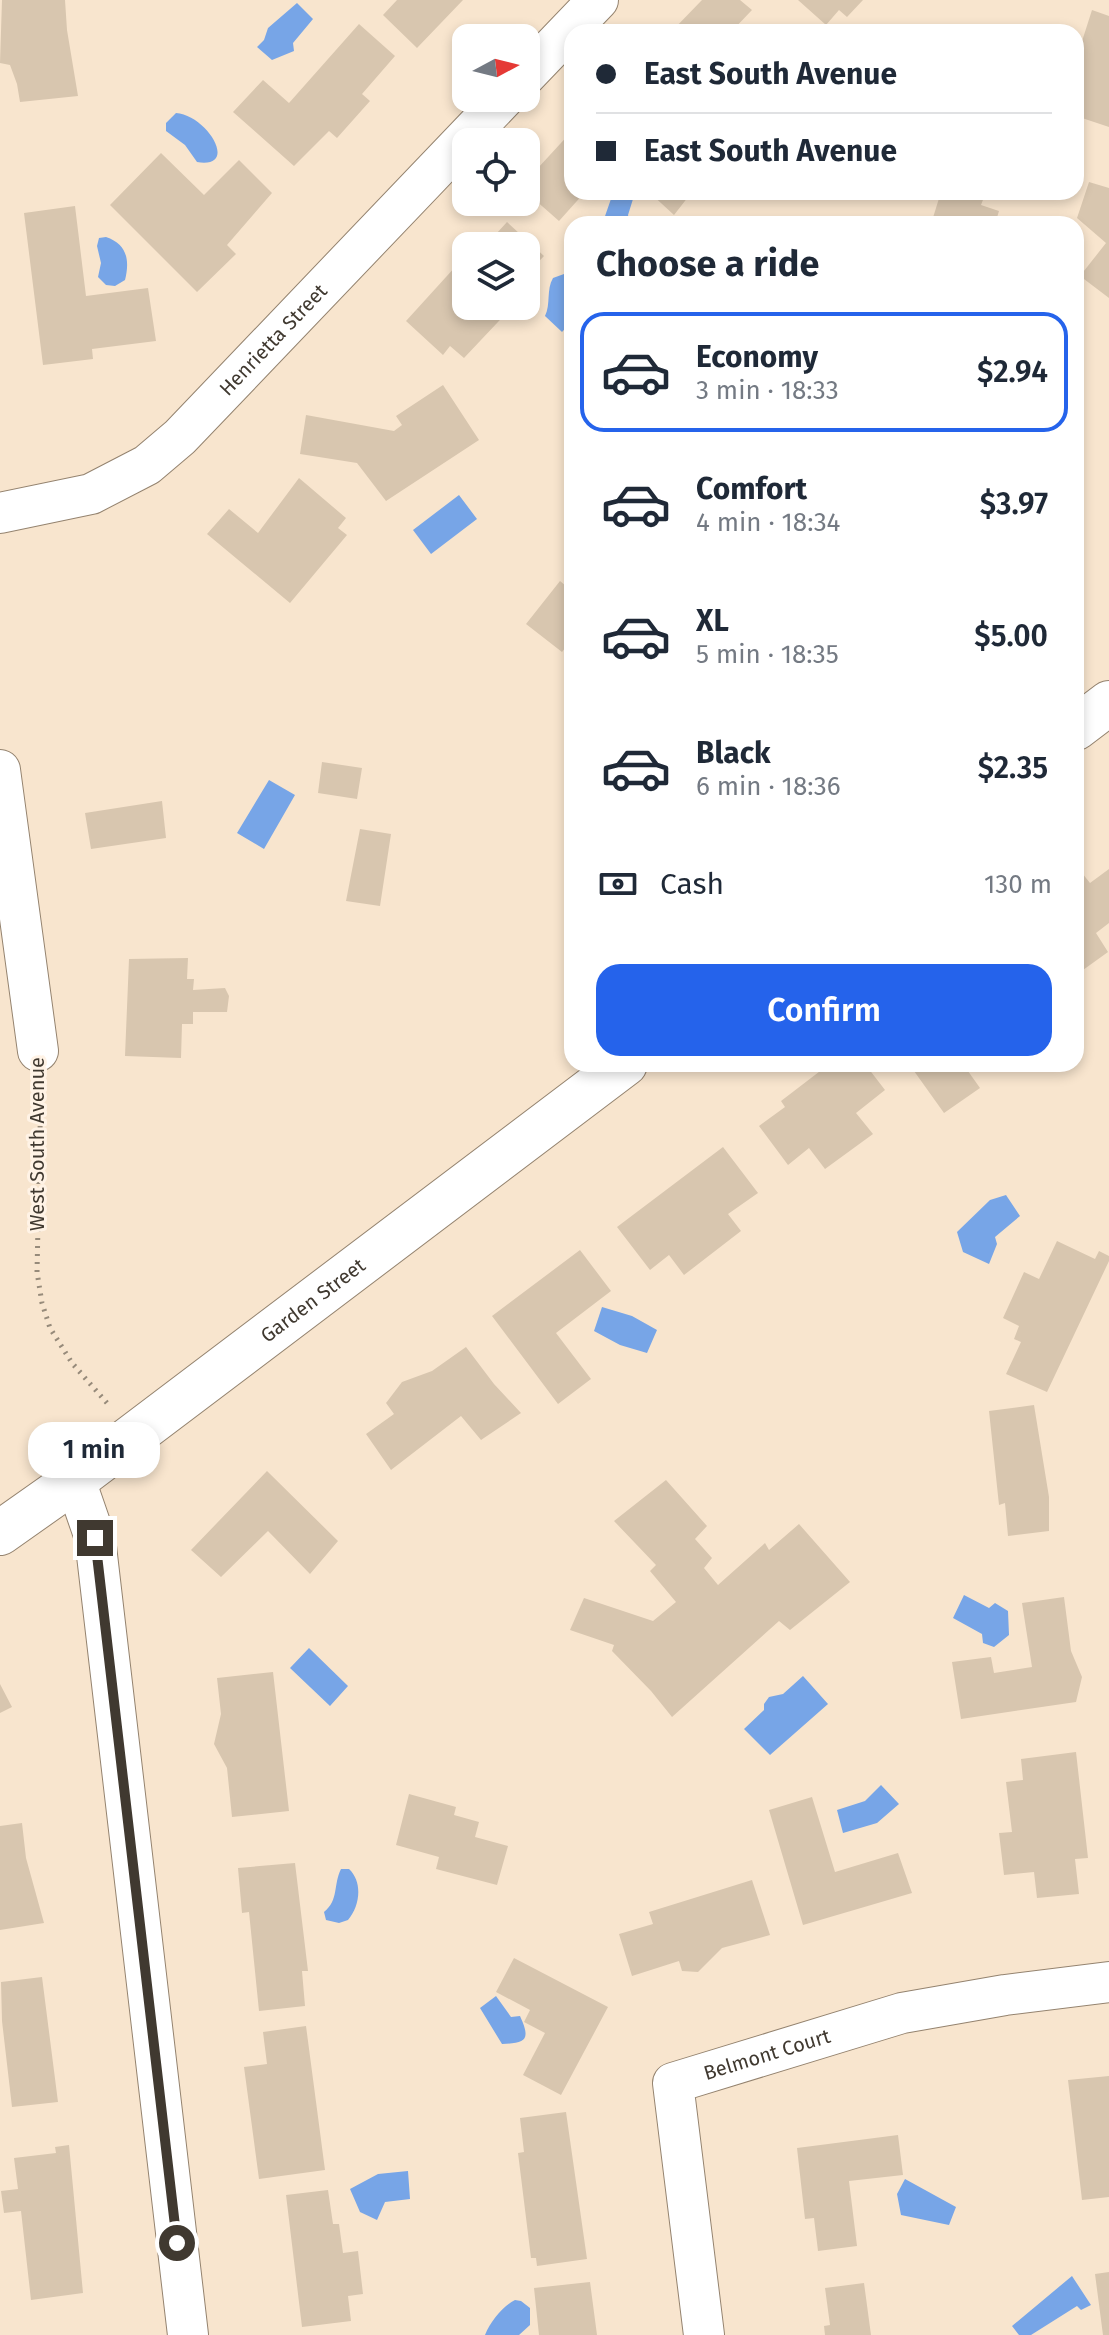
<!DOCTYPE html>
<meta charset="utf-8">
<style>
:root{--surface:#fff;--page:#f6f6f7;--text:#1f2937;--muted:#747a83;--line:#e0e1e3;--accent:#2563eb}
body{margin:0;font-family:"Fira Sans",sans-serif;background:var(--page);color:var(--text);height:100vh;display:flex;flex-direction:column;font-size:30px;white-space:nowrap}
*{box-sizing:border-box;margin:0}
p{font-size:26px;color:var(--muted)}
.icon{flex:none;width:44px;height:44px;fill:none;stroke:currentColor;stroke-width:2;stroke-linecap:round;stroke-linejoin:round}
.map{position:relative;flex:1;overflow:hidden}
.side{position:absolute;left:564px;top:216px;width:520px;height:856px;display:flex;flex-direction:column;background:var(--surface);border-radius:24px;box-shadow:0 4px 12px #0003}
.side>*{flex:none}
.guide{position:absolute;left:564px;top:24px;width:520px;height:176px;border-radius:24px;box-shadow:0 4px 12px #0003;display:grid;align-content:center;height:176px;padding:0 32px;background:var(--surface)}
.needle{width:52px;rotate:83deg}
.controls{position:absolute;left:452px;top:24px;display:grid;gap:16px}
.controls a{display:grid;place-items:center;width:88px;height:88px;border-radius:16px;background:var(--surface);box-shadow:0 4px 12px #0003;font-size:40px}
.end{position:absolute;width:36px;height:36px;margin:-18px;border:10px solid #403930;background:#fff;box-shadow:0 0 0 4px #fff}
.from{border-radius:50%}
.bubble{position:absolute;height:56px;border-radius:24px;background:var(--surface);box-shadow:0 4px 12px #0003;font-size:26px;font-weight:600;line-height:56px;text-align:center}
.guide b{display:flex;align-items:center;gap:28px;height:76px;font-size:30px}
.guide b+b{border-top:2px solid var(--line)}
.guide i{width:20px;height:20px;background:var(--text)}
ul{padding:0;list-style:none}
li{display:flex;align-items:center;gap:24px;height:120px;margin:0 16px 12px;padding:0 16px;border:4px solid transparent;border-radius:24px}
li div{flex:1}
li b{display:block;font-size:30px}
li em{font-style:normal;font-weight:600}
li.active{border-color:var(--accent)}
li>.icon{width:72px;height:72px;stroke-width:1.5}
h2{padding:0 32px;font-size:36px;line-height:96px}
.pay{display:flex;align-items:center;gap:20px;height:88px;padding:0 32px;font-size:30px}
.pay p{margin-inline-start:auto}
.action{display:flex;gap:16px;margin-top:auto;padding:16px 32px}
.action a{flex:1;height:92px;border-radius:24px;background:var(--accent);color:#fff;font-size:32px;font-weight:600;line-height:92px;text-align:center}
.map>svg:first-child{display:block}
.water{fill:#77a5e7}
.building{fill:#d8c6af}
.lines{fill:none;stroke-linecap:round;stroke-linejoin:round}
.street-casing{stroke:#94836f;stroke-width:42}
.secondary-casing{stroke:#94836f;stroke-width:46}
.path{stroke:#968a7a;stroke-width:5;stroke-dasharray:2 6;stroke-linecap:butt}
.street{stroke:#fff;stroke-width:40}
.secondary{stroke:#fff;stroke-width:44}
.route{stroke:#403930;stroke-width:10}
.labels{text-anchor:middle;stroke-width:6;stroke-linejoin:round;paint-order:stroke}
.street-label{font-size:20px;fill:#403930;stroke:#fff3e6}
</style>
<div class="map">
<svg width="1109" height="2335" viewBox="0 0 1109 2335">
<rect width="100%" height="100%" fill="#f8e5ce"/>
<!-- water -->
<path class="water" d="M297,3L313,19L293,43L294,51L272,60L257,47L264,40L268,28Z
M176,113C207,115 240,169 197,162L185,145L166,131V123Z
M624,193L633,199L628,215L630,224H596L604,219L612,196Z
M106,237C127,244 130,260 125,280L115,286L106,285L98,277L101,263L97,246L99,238Z
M564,274L572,282V321L562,332L545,316C551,304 546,290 553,278Z
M459,495L477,519L431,554L413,530Z
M269,780L295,795L264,849L237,833Z
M1006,1195L1020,1216L995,1237L997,1244L989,1264L963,1252L957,1232L990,1200Z
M602,1307L632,1316L657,1330L647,1353L620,1345L594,1331Z
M964,1595L989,1608L995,1603L1008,1611L1009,1635L994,1647L983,1643L982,1634L953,1618Z
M309,1648L348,1686L330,1706L290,1668Z
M803,1676L828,1704L770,1755L744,1729L764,1710V1704L769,1697L783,1694Z
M881,1785L899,1804L877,1823L843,1833L837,1810L865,1801Z
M341,1869H349C363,1882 360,1906 348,1920L339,1923L326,1920L324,1912C339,1900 333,1885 341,1869Z
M496,1996L511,2017L520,2016C531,2040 526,2043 502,2044L480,2008Z
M408,2171L410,2199L385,2202L377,2220L360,2212L350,2189L378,2174Z
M905,2179L956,2207L949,2225L901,2215L897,2194Z
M1072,2276L1091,2305L1081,2310L1077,2306L1031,2335H1019L1012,2326Z
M515,2300L521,2301L530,2308V2325L519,2335H485C491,2321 502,2307 515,2300Z"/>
<!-- building -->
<path class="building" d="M2,0H65L67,30L78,96L20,102L17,84L10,65L0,63Z
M397,0H463L417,48L383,15Z
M702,0H740L752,10L731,32H671Z
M798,0H863L847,17L839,10L826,25Z
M1092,10L1109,16V127L1076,116V60Z
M359,24L395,56L362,94L370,101L337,138L329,131L294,166L233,112L263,80L289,103Z
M572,131V192H585L559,221L526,192V181Z
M161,153L204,195L239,160L272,193L227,245L236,254L197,292L110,205Z
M1089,182L1109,188V298L1080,276L1106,243L1077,218Z
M649,192H692L674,215Z
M941,192H986L981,205L999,211L995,224H931Z
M75,206L86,296L148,288L156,341L92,349L93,359L43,365L24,213Z
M507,222L544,256L526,275V246H485Z
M466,255V306H513L464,358L450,346L443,355L406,321Z
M443,385L479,440L386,501L357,463L300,454L306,415L394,431L402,425L396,416Z
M299,478L346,518L338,528L347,535L290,603L207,534L229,509L258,533Z
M560,581L572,591V639L562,652L526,624Z
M322,762L362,768L357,799L318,793Z
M162,801L166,838L91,849L85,813Z
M360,829L391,834L380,906L346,901Z
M1109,869V923L1096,933L1108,952L1083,970L1076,959V878L1082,873L1090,883Z
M188,958L187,979H194L193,990L225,988L229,996L227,1012H193V1024H182L181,1058L125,1056L129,959Z
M843,1064H865L885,1090L856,1113L873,1134L825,1169L809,1148L788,1165L759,1126L785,1107L781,1101L828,1065L833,1071Z
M909,1064H963L980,1088L944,1113Z
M723,1147L758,1193L728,1214L741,1231L684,1275L669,1255L650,1270L617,1227Z
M1057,1241L1095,1259L1099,1251L1109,1256V1261L1047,1392L1006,1374L1021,1342L1014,1339L1019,1326L1003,1318L1024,1272L1039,1279Z
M580,1250L611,1291L556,1333L591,1379L558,1404L492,1316Z
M466,1347L494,1384L521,1413L481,1440L461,1416L391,1470L366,1434L394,1414L386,1403L402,1382L432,1371Z
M1034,1405L1049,1497V1531L1008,1536L1005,1503L999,1505L989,1411Z
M267,1471L338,1541L310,1574L268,1531L221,1577L191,1550Z
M666,1480L707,1526L695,1539L712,1558L704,1568L718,1585L765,1543L769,1550L799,1524L850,1582L790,1630L779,1621L672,1717L651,1691L612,1651L614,1645L570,1630L584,1598L653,1621L676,1602L650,1571L656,1565L614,1521Z
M1064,1597L1071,1651L1082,1677L1076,1702L961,1719L952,1662L991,1657L994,1673L1032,1667L1022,1603Z
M273,1672L289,1811L232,1817L227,1768L214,1744L221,1714L217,1678Z
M0,1684L12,1707L0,1713Z
M1076,1752L1088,1858L1075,1859L1079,1894L1037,1898L1034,1872L1004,1875L999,1833L1012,1832L1006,1782L1023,1780L1021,1759Z
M409,1794L456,1807L454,1815L479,1822L475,1837L508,1846L497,1885L436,1869L439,1857L396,1845Z
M812,1797L835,1872L898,1853L912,1893L803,1925L769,1810Z
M22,1823L26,1858L44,1923L0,1930V1826Z
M295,1863L308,1971H302L305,2006L259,2011L249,1912L242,1913L238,1868Z
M752,1880L770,1935L722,1948L698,1972L682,1971L679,1961L632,1976L619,1934L653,1924L649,1912Z
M514,1958L608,2007L561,2095L523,2075L545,2033L524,2022L530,2010L496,1992Z
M42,1977L58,2102L12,2107L2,2021L1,1982Z
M306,2026L325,2170L259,2179L244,2067L267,2064L263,2032Z
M1109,2076V2197L1082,2200L1068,2080Z
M566,2112L587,2259L537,2266L536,2258H531L518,2153L524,2152L520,2118Z
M898,2135L903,2175L849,2181L857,2246L818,2251L814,2218L805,2219L797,2148Z
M69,2145L83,2293L31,2300L21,2211L4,2213L1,2191L18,2189L14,2158L56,2153L55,2147Z
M328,2190L333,2224H339L343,2253L358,2251L363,2294L348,2296L351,2321L302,2327L286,2195Z
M1109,2272V2335H1103L1095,2274Z
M590,2282L597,2335H539L534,2288Z
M864,2283L871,2335H825L824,2326L830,2325L825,2288Z"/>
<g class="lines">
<!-- street casing -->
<g class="street-casing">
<g id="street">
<path d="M526,75L598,0"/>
<path id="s1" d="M0,513L91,494L147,465L180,437L504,98"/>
<path d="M0,770L38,1051"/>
<path d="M75,1480L95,1538L188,2335"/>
<path id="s2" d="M704,2335L673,2083L902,2013L1005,1995L1109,1982"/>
</g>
</g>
<!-- secondary casing -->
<g class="secondary-casing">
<g id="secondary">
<path d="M1076,728L1109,703"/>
<path id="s3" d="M0,1533L75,1480L625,1064"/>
</g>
</g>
<!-- path -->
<path class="path" d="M41,1086L37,1272L42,1303L50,1328L72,1363L107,1403"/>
<!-- street -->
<use href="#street" class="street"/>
<!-- secondary -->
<use href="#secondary" class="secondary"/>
</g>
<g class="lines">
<!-- route -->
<path class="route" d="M95,1538L177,2243"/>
</g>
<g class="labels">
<!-- street labels -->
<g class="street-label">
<text dy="7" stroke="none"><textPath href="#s1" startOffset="334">Henrietta Street</textPath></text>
<text transform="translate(37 1144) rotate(-90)" y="7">West South Avenue</text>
<text dy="7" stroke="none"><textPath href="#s3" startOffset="390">Garden Street</textPath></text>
<text dy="7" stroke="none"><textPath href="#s2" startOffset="352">Belmont Court</textPath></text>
</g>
</g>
</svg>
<div class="controls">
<a><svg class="needle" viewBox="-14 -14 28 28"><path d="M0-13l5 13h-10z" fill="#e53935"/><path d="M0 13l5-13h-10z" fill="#747a83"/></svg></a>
<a><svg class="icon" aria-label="locate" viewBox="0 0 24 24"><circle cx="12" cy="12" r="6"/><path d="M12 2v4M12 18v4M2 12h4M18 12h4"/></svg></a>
<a><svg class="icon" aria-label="layers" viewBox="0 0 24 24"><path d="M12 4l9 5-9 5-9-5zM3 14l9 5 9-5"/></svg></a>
</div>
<i class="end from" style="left:177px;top:2243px"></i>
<i class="end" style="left:95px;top:1538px"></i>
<div class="bubble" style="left:28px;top:1422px;width:132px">1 min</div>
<div class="guide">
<b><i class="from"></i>East South Avenue</b>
<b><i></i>East South Avenue</b>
</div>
<section class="side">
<h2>Choose a ride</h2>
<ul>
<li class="active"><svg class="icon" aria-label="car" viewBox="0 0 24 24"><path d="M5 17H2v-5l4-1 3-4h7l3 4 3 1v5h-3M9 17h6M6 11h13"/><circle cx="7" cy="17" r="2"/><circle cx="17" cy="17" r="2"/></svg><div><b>Economy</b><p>3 min · 18:33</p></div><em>$2.94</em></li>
<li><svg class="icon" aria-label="car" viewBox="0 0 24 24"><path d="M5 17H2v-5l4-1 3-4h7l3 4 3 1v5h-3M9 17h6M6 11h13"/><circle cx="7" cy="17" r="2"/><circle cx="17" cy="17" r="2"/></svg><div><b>Comfort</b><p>4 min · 18:34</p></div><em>$3.97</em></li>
<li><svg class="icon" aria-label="car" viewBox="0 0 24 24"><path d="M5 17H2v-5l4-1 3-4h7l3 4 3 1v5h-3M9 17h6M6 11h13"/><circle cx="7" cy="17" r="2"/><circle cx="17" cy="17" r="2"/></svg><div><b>XL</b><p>5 min · 18:35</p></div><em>$5.00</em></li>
<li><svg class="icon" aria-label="car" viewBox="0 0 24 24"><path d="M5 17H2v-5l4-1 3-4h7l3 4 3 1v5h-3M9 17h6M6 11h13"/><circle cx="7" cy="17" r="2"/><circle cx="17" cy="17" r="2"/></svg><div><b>Black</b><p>6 min · 18:36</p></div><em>$2.35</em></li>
</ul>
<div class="pay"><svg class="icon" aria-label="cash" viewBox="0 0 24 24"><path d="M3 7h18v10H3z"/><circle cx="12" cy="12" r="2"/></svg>Cash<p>130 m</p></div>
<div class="action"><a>Confirm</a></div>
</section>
</div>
